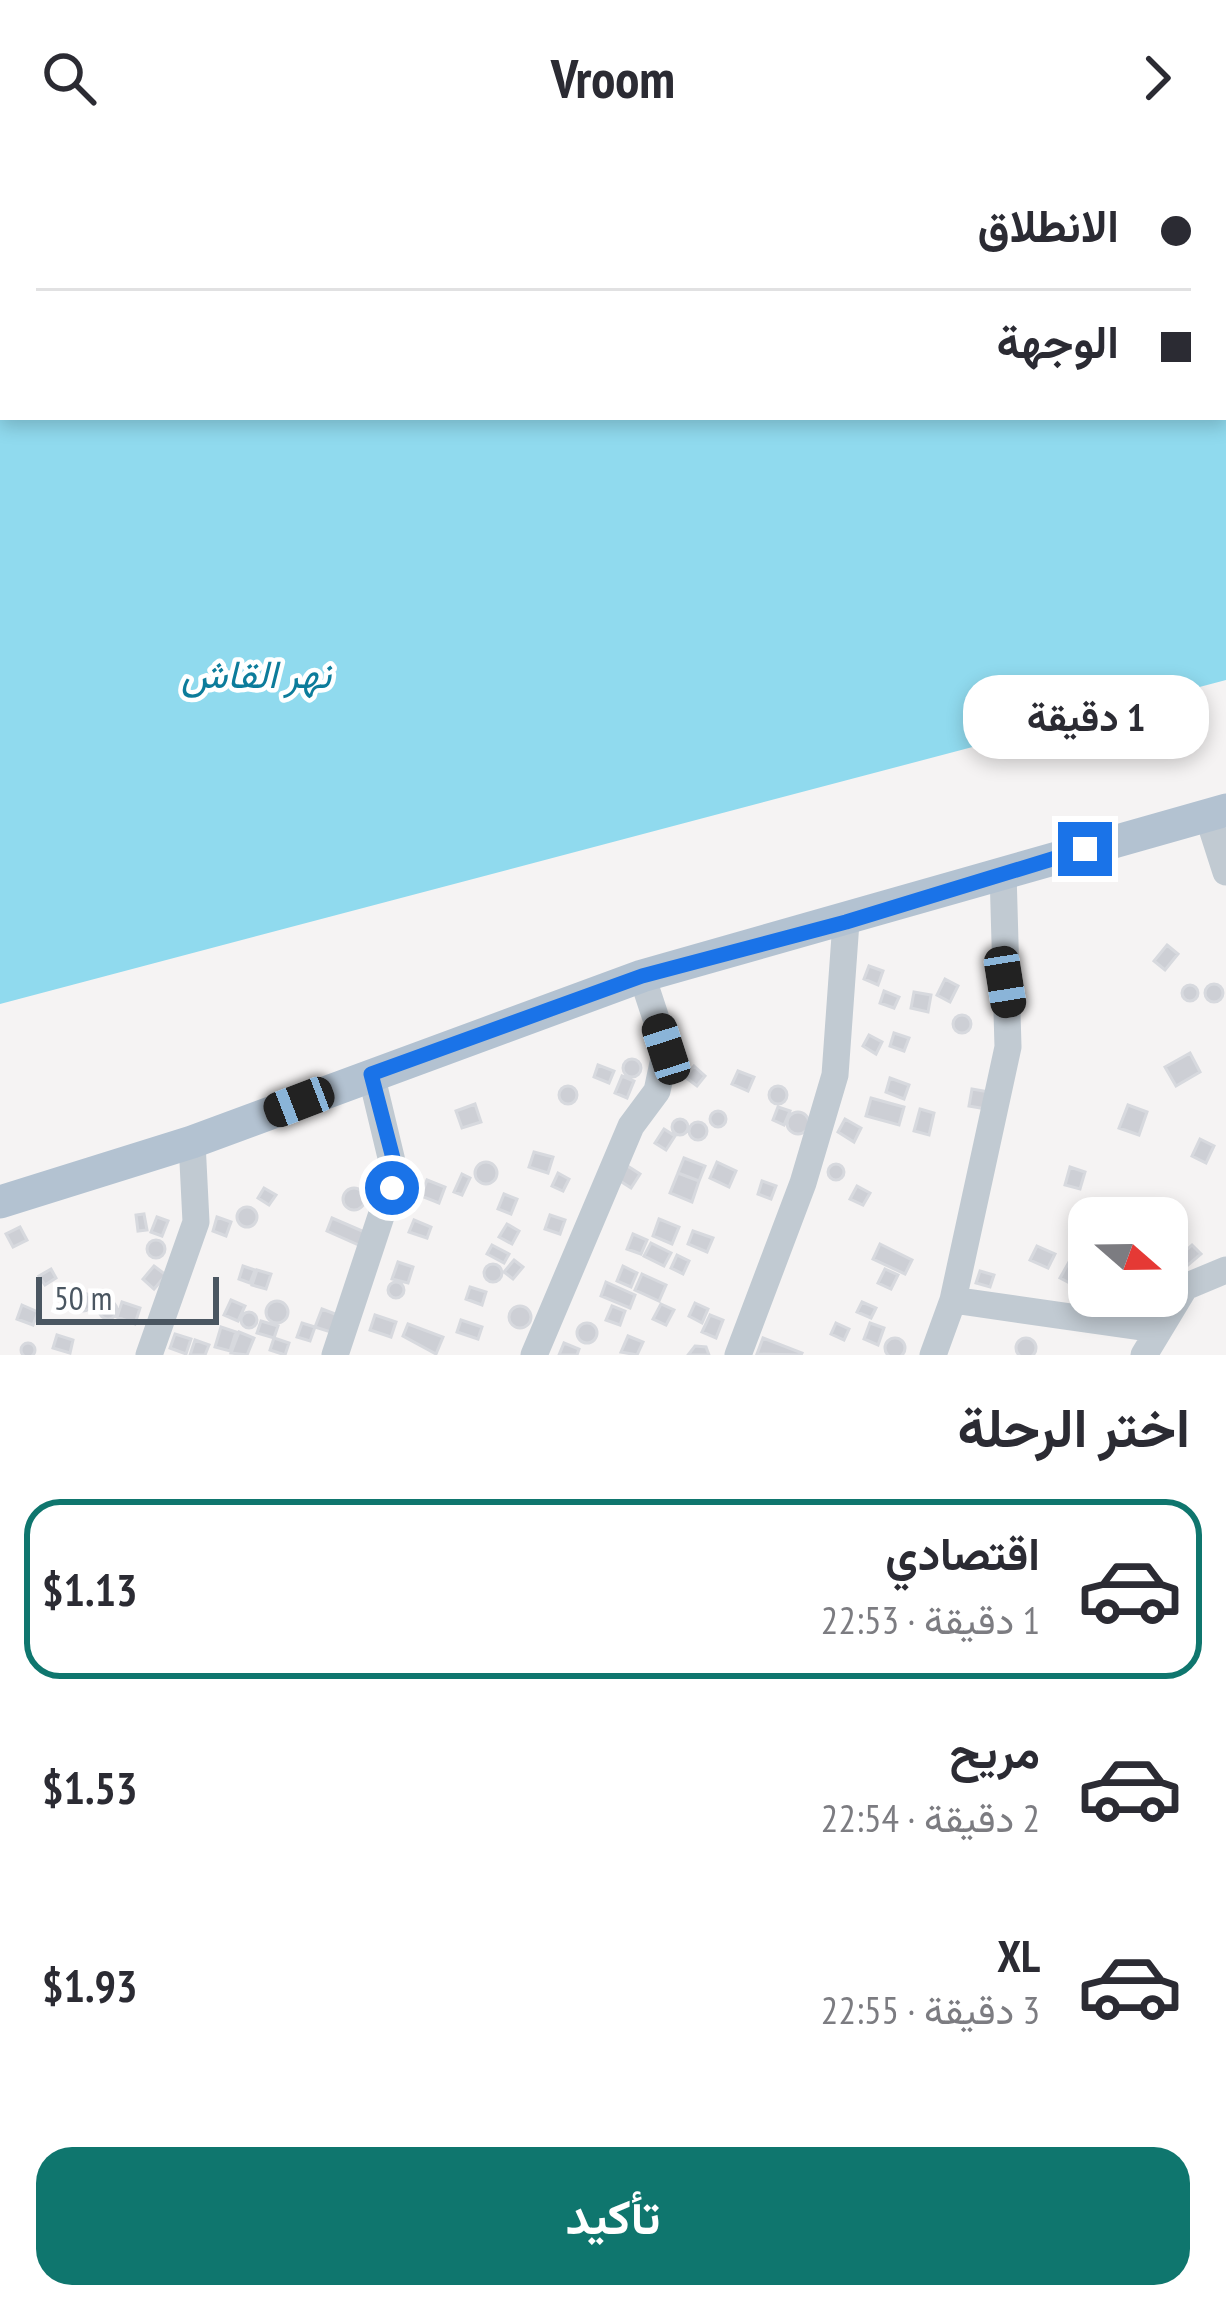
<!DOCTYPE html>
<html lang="ar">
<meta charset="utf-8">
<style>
:root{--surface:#fff;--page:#f7f7f7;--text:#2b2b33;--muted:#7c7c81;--line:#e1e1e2;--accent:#0f766e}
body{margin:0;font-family:"PT Sans Narrow",Vazirmatn,sans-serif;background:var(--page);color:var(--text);direction:rtl;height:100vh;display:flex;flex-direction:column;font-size:45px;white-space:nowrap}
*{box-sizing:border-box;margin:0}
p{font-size:39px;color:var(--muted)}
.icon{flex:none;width:66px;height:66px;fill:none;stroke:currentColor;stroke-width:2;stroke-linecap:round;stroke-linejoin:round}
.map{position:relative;height:1199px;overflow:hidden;direction:ltr}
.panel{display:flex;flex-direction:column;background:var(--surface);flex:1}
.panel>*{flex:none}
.banner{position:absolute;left:0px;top:0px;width:1227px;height:264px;box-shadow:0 6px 18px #0003;direction:rtl;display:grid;align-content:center;height:264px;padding:0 36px;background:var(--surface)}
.needle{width:78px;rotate:110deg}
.controls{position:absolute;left:1068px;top:1041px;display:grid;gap:24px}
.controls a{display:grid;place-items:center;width:120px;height:120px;border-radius:24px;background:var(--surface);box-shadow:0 6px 18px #0003;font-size:60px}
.scale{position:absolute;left:36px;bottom:30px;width:183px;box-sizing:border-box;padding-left:12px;border:6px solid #4a5661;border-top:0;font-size:33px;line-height:42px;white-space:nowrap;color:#4a5661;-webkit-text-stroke:9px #fff;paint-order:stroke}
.end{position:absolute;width:54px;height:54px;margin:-27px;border:15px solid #1a73e8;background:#fff;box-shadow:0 0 0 6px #fff}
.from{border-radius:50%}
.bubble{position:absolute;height:84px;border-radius:36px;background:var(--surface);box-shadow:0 6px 18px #0003;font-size:39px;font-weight:700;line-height:84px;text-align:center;direction:rtl}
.car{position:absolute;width:36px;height:72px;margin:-36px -18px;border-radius:15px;box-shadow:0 0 9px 3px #0007;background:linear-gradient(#222 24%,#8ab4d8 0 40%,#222 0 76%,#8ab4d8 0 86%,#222 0)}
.banner b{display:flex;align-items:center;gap:42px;height:114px;font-size:45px}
.banner b+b{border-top:3px solid var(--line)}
.banner i{width:30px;height:30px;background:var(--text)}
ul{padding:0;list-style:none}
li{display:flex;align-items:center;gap:36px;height:180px;margin:0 24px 18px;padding:0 12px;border:6px solid transparent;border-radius:36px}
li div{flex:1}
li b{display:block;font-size:45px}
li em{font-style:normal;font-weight:700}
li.selected{border-color:var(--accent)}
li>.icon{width:108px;height:108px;stroke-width:1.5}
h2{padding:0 36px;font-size:54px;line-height:144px}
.action{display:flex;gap:24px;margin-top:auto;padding:24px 36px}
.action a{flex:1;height:138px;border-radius:36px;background:var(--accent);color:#fff;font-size:48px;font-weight:700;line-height:138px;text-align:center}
header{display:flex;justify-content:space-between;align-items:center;height:156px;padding:0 36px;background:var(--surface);font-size:54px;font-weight:700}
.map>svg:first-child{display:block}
.water{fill:#90daee;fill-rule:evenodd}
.building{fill:#cdcfd5;stroke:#d7d9de;stroke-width:3}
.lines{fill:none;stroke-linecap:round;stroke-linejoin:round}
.minor{stroke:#c1cad2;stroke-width:27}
.major{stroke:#b3c2d1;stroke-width:33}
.route{stroke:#1a73e8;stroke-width:15}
.labels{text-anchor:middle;stroke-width:9;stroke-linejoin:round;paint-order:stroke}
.water-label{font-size:39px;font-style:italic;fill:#0c7c9b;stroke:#fff}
</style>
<header><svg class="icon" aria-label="forward" viewBox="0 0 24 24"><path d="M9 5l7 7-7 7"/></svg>Vroom<svg class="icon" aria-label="search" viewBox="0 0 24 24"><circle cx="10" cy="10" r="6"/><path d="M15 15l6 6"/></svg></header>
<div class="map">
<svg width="1226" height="1199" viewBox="0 0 1226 1199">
<rect width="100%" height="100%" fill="#f5f3f3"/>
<!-- water -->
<path class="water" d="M0,0H1226V524L0,848ZM3,3H1224V261H3Z"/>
<!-- building -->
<path class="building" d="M1167,789L1178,798L1165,814L1154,805Z
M869,810L883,815L878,829L864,823Z
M945,823L958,830L950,846L937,839Z
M1205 837a9 9 0 1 1 18 0a9 9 0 1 1-18 0Z
M1182 837a8 8 0 1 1 16 0a8 8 0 1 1-16 0Z
M884,835L899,841L894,852L880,847Z
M914,836L931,839L928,856L911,852Z
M953 868a9 9 0 1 1 18 0a9 9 0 1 1-18 0Z
M894,877L909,882L904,895L890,890Z
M869,879L882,886L876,898L863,890Z
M1190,897L1200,916L1176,930L1165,911Z
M623 912a9 9 0 1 1 18 0a9 9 0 1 1-18 0Z
M598,909L614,915L609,927L594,921Z
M694,910L705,920L697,930L685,921Z
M738,915L754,921L748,935L732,928Z
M622,920L634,925L627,942L615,937Z
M890,922L909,929L904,943L886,936Z
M769 939a9 9 0 1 1 18 0a9 9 0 1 1-18 0Z
M559 939a9 9 0 1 1 18 0a9 9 0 1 1-18 0Z
M972,933L989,936L986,953L969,950Z
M871,942L904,951L899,969L866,960Z
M475,948L481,966L462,972L456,955Z
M1128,949L1147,956L1139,979L1119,972Z
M778,951L790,955L784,969L773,964Z
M920,953L934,957L929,979L914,975Z
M710 963a8 8 0 1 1 16 0a8 8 0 1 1-16 0Z
M787 967a11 11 0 1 1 22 0a11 11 0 1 1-22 0Z
M672 971a8 8 0 1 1 16 0a8 8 0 1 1-16 0Z
M845,963L861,972L854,986L838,976Z
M689 975a9 9 0 1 1 18 0a9 9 0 1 1-18 0Z
M664,973L675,980L666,994L655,987Z
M1200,983L1214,990L1206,1007L1192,1000Z
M534,996L553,1001L548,1017L529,1011Z
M684,1002L705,1010L699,1025L678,1017Z
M475 1017a11 11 0 1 1 22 0a11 11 0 1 1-22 0Z
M717,1006L736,1015L729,1031L710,1022Z
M828 1016a8 8 0 1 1 16 0a8 8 0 1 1-16 0Z
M626,1009L640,1018L631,1032L617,1023Z
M1070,1011L1085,1016L1080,1033L1065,1029Z
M558,1017L569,1023L563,1035L552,1030Z
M678,1017L699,1025L692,1046L670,1037Z
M462,1018L470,1022L462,1039L454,1036Z
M427,1024L445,1031L439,1047L421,1040Z
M762,1025L776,1030L771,1043L758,1038Z
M857,1030L870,1037L863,1049L850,1043Z
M264,1032L276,1039L269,1049L258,1042Z
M343 1043a11 11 0 1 1 22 0a11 11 0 1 1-22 0Z
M504,1038L517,1043L511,1058L498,1053Z
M237 1061a10 10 0 1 1 20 0a10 10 0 1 1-20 0Z
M144,1058L147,1074L138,1075L136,1059Z
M550,1059L565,1064L560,1078L545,1073Z
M157,1061L168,1065L162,1080L151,1076Z
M217,1061L231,1066L226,1080L213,1075Z
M332,1062L367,1077L361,1090L327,1075Z
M659,1063L679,1071L672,1088L653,1080Z
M414,1064L431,1071L427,1082L409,1076Z
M507,1068L519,1075L512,1088L499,1081Z
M20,1071L27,1084L13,1091L6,1078Z
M693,1075L713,1082L707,1096L688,1088Z
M633,1078L647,1084L641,1098L627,1093Z
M147 1093a9 9 0 1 1 18 0a9 9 0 1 1-18 0Z
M651,1087L671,1097L664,1110L644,1100Z
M880,1088L912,1104L905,1118L873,1103Z
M492,1089L509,1098L504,1107L487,1098Z
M1192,1089L1201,1098L1188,1109L1180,1100Z
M1037,1090L1055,1098L1048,1112L1030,1104Z
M677,1099L689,1105L683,1118L671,1112Z
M514,1104L523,1111L513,1123L504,1116Z
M398,1106L413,1111L408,1127L392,1123Z
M1069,1106L1089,1116L1081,1133L1060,1122Z
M484 1117a9 9 0 1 1 18 0a9 9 0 1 1-18 0Z
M154,1110L166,1119L154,1133L143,1123Z
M243,1110L255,1114L250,1127L239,1123Z
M623,1110L637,1117L631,1131L617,1125Z
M51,1113L56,1122L45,1129L39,1120Z
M885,1113L898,1119L891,1133L878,1127Z
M257,1114L271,1118L266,1133L252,1129Z
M980,1115L994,1119L990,1131L976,1127Z
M642,1118L666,1129L659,1145L635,1134Z
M388 1134a8 8 0 1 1 16 0a8 8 0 1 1-16 0Z
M606,1126L635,1139L630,1152L601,1140Z
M470,1131L486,1136L482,1149L466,1143Z
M74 1146a9 9 0 1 1 18 0a9 9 0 1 1-18 0Z
M231,1144L245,1150L238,1165L224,1159Z
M266 1156a11 11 0 1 1 22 0a11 11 0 1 1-22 0Z
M99 1154a9 9 0 1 1 18 0a9 9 0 1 1-18 0Z
M122,1146L140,1152L135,1168L117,1161Z
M862,1146L876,1152L871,1162L857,1156Z
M695,1147L708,1153L702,1167L689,1160Z
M661,1148L674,1154L666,1169L653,1163Z
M22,1149L38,1156L33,1169L17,1163Z
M612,1150L625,1155L620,1169L606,1164Z
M509 1161a11 11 0 1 1 22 0a11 11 0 1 1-22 0Z
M322,1153L343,1161L337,1178L315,1171Z
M241 1164a8 8 0 1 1 16 0a8 8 0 1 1-16 0Z
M375,1159L396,1166L391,1181L370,1174Z
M710,1159L723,1164L716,1182L702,1176Z
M461,1164L482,1171L478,1183L457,1176Z
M261,1165L278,1170L274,1182L257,1177Z
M302,1167L315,1171L310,1185L297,1181Z
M836,1167L849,1173L844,1184L831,1178Z
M870,1167L884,1172L878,1189L864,1183Z
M577 1177a10 10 0 1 1 20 0a10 10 0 1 1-20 0Z
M408,1168L443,1181L436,1198L403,1180Z
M221,1171L236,1176L230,1195L215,1191Z
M239,1176L254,1182L247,1199L231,1197Z
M175,1178L191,1183L186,1198L170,1192Z
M57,1179L73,1184L70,1197L53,1192Z
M628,1180L643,1186L637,1199L621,1196Z
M274,1182L289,1187L285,1199L270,1194Z
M763,1182L802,1197L801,1199L757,1198Z
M1016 1192a10 10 0 1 1 20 0a10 10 0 1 1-20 0Z
M885 1192a10 10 0 1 1 20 0a10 10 0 1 1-20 0Z
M195,1184L209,1189L205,1199H190Z
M21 1194a7 7 0 1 1 14 0a7 7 0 1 1-14 0Z
M564,1187L579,1193L577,1199H559Z
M695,1190L706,1191L709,1199H688Z"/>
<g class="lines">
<!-- minor -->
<path class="minor" d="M1208,660L1226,716
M953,1144L1155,1173
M149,1199L196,1066L192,986
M335,1199L395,1018L371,918
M534,1199L631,970L657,935L666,893L642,820
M738,1199L803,1027L835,919L846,766
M933,1199L953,1144L1008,891L1003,716
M1144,1199L1185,1131L1226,1114"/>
<!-- major -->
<path class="major" d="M0,1046L192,986L642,820L1226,654"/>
</g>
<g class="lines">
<!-- route -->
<path class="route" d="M392,1032L394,1006L371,918L642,820L846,766L1085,693"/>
</g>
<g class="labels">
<!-- water labels -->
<g class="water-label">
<text x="256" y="532">نهر القاش</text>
</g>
</g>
</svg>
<div class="controls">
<a><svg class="needle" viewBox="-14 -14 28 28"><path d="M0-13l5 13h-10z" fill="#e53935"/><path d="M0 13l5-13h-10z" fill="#7c7c81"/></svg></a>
</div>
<div class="scale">50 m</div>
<i class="end from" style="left:392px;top:1032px"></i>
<i class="end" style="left:1085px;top:693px"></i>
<div class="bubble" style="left:963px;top:519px;width:246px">1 دقيقة</div>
<i class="car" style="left:1005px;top:826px;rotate:171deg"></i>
<i class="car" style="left:666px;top:893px;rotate:342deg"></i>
<i class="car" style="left:299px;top:946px;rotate:249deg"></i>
<div class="banner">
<b><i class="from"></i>الانطلاق</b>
<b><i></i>الوجهة</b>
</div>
</div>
<section class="panel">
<h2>اختر الرحلة</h2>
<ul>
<li class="selected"><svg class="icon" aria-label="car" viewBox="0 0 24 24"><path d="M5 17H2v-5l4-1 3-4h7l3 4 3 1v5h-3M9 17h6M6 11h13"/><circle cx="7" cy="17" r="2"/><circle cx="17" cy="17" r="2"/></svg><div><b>اقتصادي</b><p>1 دقيقة · 22:53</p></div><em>$1.13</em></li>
<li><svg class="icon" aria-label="car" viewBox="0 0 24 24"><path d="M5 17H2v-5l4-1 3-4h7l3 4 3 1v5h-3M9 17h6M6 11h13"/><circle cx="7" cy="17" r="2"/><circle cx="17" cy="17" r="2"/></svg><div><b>مريح</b><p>2 دقيقة · 22:54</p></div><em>$1.53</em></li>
<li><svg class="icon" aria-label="car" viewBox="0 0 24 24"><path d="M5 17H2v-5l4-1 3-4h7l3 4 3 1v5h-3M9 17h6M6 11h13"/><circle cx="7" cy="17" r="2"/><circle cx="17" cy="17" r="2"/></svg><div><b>XL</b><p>3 دقيقة · 22:55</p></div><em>$1.93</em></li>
</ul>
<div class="action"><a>تأكيد</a></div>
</section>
